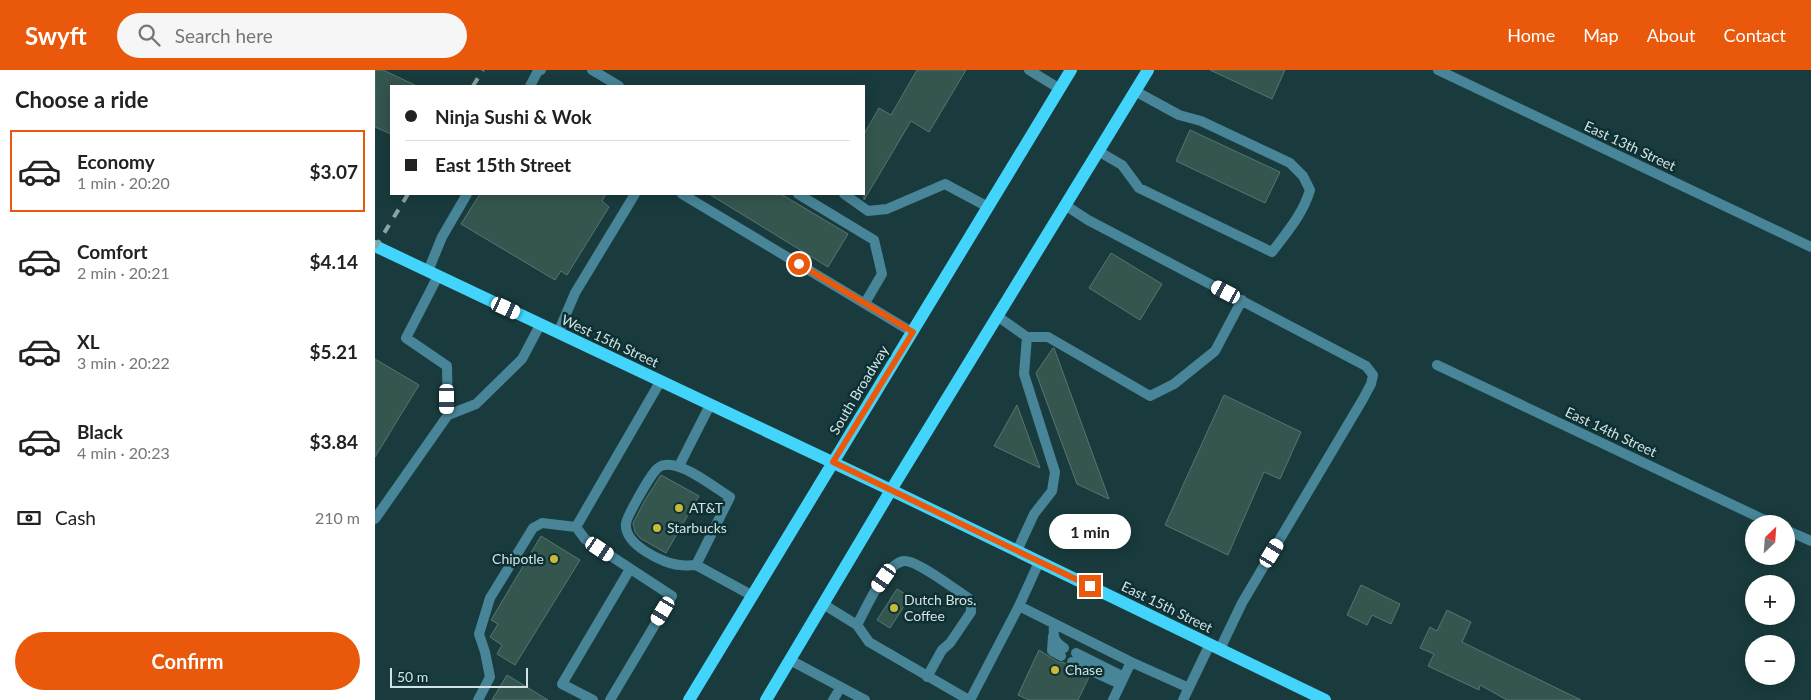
<!DOCTYPE html>
<meta charset="utf-8">
<style>
:root{--surface:#fff;--page:#f6f6f6;--text:#222;--muted:#767676;--line:#e0e0e0;--accent:#ea580c}
body{margin:0;font-family:Lato,sans-serif;background:var(--page);color:var(--text);height:100vh;display:flex;flex-direction:column;font-size:19px;white-space:nowrap}
*{box-sizing:border-box;margin:0}
p{font-size:16px;color:var(--muted)}
.icon{flex:none;width:28px;height:28px;fill:none;stroke:currentColor;stroke-width:2;stroke-linecap:round;stroke-linejoin:round}
.map{position:relative;flex:1;overflow:hidden}
.drawer{display:flex;flex-direction:column;background:var(--surface);width:375px}
.drawer>*{flex:none}
.banner{position:absolute;left:15px;top:15px;width:475px;height:110px;border-radius:0px;box-shadow:0 2px 12px #0003;display:grid;align-content:center;height:110px;padding:0 15px;background:var(--surface)}
.needle{width:32px;rotate:25deg}
.fabs{position:absolute;left:1370px;top:445px;display:grid;gap:10px}
.fabs a{display:grid;place-items:center;width:50px;height:50px;border-radius:50%;background:var(--surface);box-shadow:0 2px 12px #0003;font-size:25px}
.scale{position:absolute;left:15px;bottom:12px;width:138px;box-sizing:border-box;padding-left:5px;border:2px solid #d1e3e4;border-top:0;font-size:14px;line-height:18px;white-space:nowrap;color:#d1e3e4;-webkit-text-stroke:4px #0e3033;paint-order:stroke}
.end{position:absolute;width:22px;height:22px;margin:-11px;border:6px solid #ea580c;background:#fff;box-shadow:0 0 0 2px #fff}
.from{border-radius:50%}
.bubble{position:absolute;height:35px;border-radius:18px;background:var(--surface);box-shadow:0 2px 12px #0003;font-size:16px;font-weight:700;line-height:35px;text-align:center}
.car{position:absolute;width:15px;height:30px;margin:-15px -8px;border-radius:6px;box-shadow:0 0 4px 1px #0007;background:linear-gradient(#fff 24%,#345 0 40%,#fff 0 76%,#345 0 86%,#fff 0)}
.banner b{display:flex;align-items:center;gap:18px;height:48px;font-size:19px}
.banner b+b{border-top:1px solid var(--line)}
.banner i{width:12px;height:12px;background:var(--text)}
ul{padding:0;list-style:none}
li{display:flex;align-items:center;gap:15px;height:82px;margin:0 10px 8px;padding:0 5px;border:2px solid transparent;border-radius:0px}
li div{flex:1}
li b{display:block;font-size:19px}
li em{font-style:normal;font-weight:700}
li.on{border-color:var(--accent)}
li>.icon{width:45px;height:45px;stroke-width:1.5}
h2{padding:0 15px;font-size:22px;line-height:60px}
.pay{display:flex;align-items:center;gap:12px;height:55px;padding:0 15px;font-size:19px}
.pay p{margin-inline-start:auto}
.action{display:flex;gap:10px;margin-top:auto;padding:10px 15px}
.action a{flex:1;height:58px;border-radius:30px;background:var(--accent);color:#fff;font-size:20px;font-weight:700;line-height:58px;text-align:center}
header{display:flex;align-items:center;gap:30px;box-sizing:border-box;height:70px;padding:0 25px;background:var(--accent);color:#fff}
header strong{font-size:24px}
nav{display:flex;gap:28px;margin-inline-start:auto;font-size:18px}
.search{width:350px;height:45px;background:var(--page);display:flex;align-items:center;gap:12px;box-sizing:border-box;padding:0 18px;border-radius:28px;color:var(--muted);font-size:19px}
main{display:flex;flex:1;min-height:0}
.map>svg:first-child{display:block}
.building{fill:#35554f;stroke:#557770}
.lines{fill:none;stroke-linecap:round;stroke-linejoin:round}
.lane{stroke:#488598;stroke-width:10}
.street{stroke:#488598;stroke-width:10}
.primary{stroke:#42d4fb;stroke-width:12}
.rail{stroke:#8ba3a4;stroke-width:4;stroke-dasharray:9 9;stroke-linecap:butt}
.route{stroke:#ea580c;stroke-width:6}
.poi-dot{fill:#c9ba3a;stroke:#0e3033;stroke-width:2}
.labels{text-anchor:middle;stroke-width:5;stroke-linejoin:round;paint-order:stroke}
.street-label{font-size:14px;fill:#d1e3e4;stroke:#0e3033}
.poi-label{font-size:14px;fill:#d1e3e4;stroke:#0e3033;text-anchor:start}
</style>
<header>
<strong>Swyft</strong>
<div class="search"><svg class="icon" aria-label="search" viewBox="0 0 24 24"><circle cx="10" cy="10" r="6"/><path d="M15 15l6 6"/></svg>Search here</div>
<nav><a>Home</a><a>Map</a><a>About</a><a>Contact</a></nav>
</header>
<main>
<section class="drawer">
<h2>Choose a ride</h2>
<ul>
<li class="on"><svg class="icon" aria-label="car" viewBox="0 0 24 24"><path d="M5 17H2v-5l4-1 3-4h7l3 4 3 1v5h-3M9 17h6M6 11h13"/><circle cx="7" cy="17" r="2"/><circle cx="17" cy="17" r="2"/></svg><div><b>Economy</b><p>1 min · 20:20</p></div><em>$3.07</em></li>
<li><svg class="icon" aria-label="car" viewBox="0 0 24 24"><path d="M5 17H2v-5l4-1 3-4h7l3 4 3 1v5h-3M9 17h6M6 11h13"/><circle cx="7" cy="17" r="2"/><circle cx="17" cy="17" r="2"/></svg><div><b>Comfort</b><p>2 min · 20:21</p></div><em>$4.14</em></li>
<li><svg class="icon" aria-label="car" viewBox="0 0 24 24"><path d="M5 17H2v-5l4-1 3-4h7l3 4 3 1v5h-3M9 17h6M6 11h13"/><circle cx="7" cy="17" r="2"/><circle cx="17" cy="17" r="2"/></svg><div><b>XL</b><p>3 min · 20:22</p></div><em>$5.21</em></li>
<li><svg class="icon" aria-label="car" viewBox="0 0 24 24"><path d="M5 17H2v-5l4-1 3-4h7l3 4 3 1v5h-3M9 17h6M6 11h13"/><circle cx="7" cy="17" r="2"/><circle cx="17" cy="17" r="2"/></svg><div><b>Black</b><p>4 min · 20:23</p></div><em>$3.84</em></li>
</ul>
<div class="pay"><svg class="icon" aria-label="cash" viewBox="0 0 24 24"><path d="M3 7h18v10H3z"/><circle cx="12" cy="12" r="2"/></svg>Cash<p>210 m</p></div>
<div class="action"><a>Confirm</a></div>
</section>
<div class="map">
<svg width="1436" height="630" viewBox="0 0 1436 630">
<rect width="100%" height="100%" fill="#193b3d"/>
<!-- building -->
<path class="building" d="M0,0H8L42,16H16V64L0,57Z
M542,0H591L554,62L536,51L489,130V64L504,38L516,45Z
M835,0H910L897,29Z
M815,60L905,102L890,133L801,91Z
M105,124H231L227,131L234,137L192,205L186,201L180,210L86,154Z
M334,124H406L473,164L453,197Z
M736,183L787,214L765,250L714,218Z
M678,278H679L734,429L702,414L661,303Z
M0,289L44,315L0,387Z
M849,325L926,362L905,409L889,402L853,485L790,455Z
M642,335L665,398L619,376Z
M286,405L324,426L291,483L265,468L260,462L258,453L270,430Z
M166,466L205,490L140,595L122,584L127,575L115,567L123,554L116,550Z
M986,515L1025,534L1016,554L997,545L992,555L972,545Z
M522,519L535,527L515,558L502,550Z
M1072,540L1096,552L1087,572L1206,630H1132L1105,615L1104,620L1053,596L1059,584L1045,578L1055,557L1062,561Z
M664,580L683,592L690,593L694,598L714,607L703,630H654L643,625Z
M132,605L173,630H117Z"/>
<g class="lines">
<!-- lane -->
<path class="lane" d="M217,0L244,16
M654,0L685,19
M155,16L163,1L166,0
M723,81L747,95L764,118L897,182C912,162 928,144 935,120L928,106L915,93L826,51L804,45L760,21
M307,124L537,262
M423,124L499,170L507,204L490,233
M469,124L493,141L512,139L570,114L613,137
M690,135L713,150L991,296L998,305L996,314L988,329L867,533L845,579
M53,201L67,167L92,124
M63,206L31,268L72,296L73,345
M622,246L652,267H673L775,326L799,314L840,281L867,230
M183,263L200,223L260,124
M304,396L335,335
M0,449L73,345L101,334L147,289L165,255
M642,481L659,444L677,421L680,402L649,304L652,267
M321,495C316,495 310,496 305,495C288,494 249,474 251,454C251,447 275,406 281,400C282,398 287,395 290,395C308,392 340,418 355,427L321,495L378,526
M448,534L482,555L494,572L594,630
M644,536L756,592L814,618
M679,554C678,567 678,570 689,578
M482,555C491,539 510,493 529,491C542,490 581,520 593,528L596,536V542L575,573L567,580L552,607
M678,566L677,581L686,586
M701,583L749,607
M415,590L490,630
M697,592L745,614
M103,630L115,607L110,582L104,564L115,528L158,458L167,453L201,457
M218,630L187,614L255,499
M235,630L297,526L210,469L201,457L285,312
M458,630L466,617
M595,630L644,536L664,492
M738,630L756,592
M808,630L835,574"/>
<!-- street -->
<path class="street" d="M1063,0L1436,177
M1062,295L1398,454
M1411,460L1436,471"/>
<!-- primary -->
<path class="primary" d="M0,176L516,420L950,630
M314,630L696,0
M391,630L516,420L773,0"/>
<!-- rail -->
<path class="rail" d="M98,16L108,0
M0,178L33,124"/>
</g>
<g class="lines">
<!-- route -->
<path class="route" d="M424,194L538,262L458,392L715,516"/>
</g>
<!-- markers -->
<g class="poi-dot">
<circle cx="304" cy="438" r="5"/>
<circle cx="282" cy="458" r="5"/>
<circle cx="179" cy="489" r="5"/>
<circle cx="519" cy="538" r="5"/>
<circle cx="680" cy="600" r="5"/>
</g>
<g class="labels">
<!-- street labels -->
<g class="street-label">
<text transform="translate(1255 76) rotate(25)" y="5">East 13th Street</text>
<text transform="translate(235 271) rotate(25)" y="5">West 15th Street</text>
<text transform="translate(484 320) rotate(-59)" y="5">South Broadway</text>
<text transform="translate(1236 362) rotate(25)" y="5">East 14th Street</text>
<text transform="translate(792 537) rotate(26)" y="5">East 15th Street</text>
</g>
<!-- poi labels -->
<g class="poi-label">
<text x="314" y="443">AT&amp;T</text>
<text x="292" y="463">Starbucks</text>
<text x="169" y="494" text-anchor="end">Chipotle</text>
<text x="529" y="535">Dutch Bros.<tspan x="529" dy="16">Coffee</tspan></text>
<text x="690" y="605">Chase</text>
</g>
</g>
</svg>
<div class="fabs">
<a><svg class="needle" viewBox="-14 -14 28 28"><path d="M0-13l5 13h-10z" fill="#e53935"/><path d="M0 13l5-13h-10z" fill="#767676"/></svg></a>
<a>+</a>
<a>−</a>
</div>
<div class="scale">50 m</div>
<i class="end from" style="left:424px;top:194px"></i>
<i class="end" style="left:715px;top:516px"></i>
<div class="bubble" style="left:674px;top:444px;width:82px">1 min</div>
<i class="car" style="left:851px;top:222px;rotate:298deg"></i>
<i class="car" style="left:131px;top:238px;rotate:115deg"></i>
<i class="car" style="left:72px;top:329px;rotate:180deg"></i>
<i class="car" style="left:225px;top:479px;rotate:124deg"></i>
<i class="car" style="left:897px;top:483px;rotate:31deg"></i>
<i class="car" style="left:509px;top:508px;rotate:215deg"></i>
<i class="car" style="left:288px;top:541px;rotate:211deg"></i>
<div class="banner">
<b><i class="from"></i>Ninja Sushi &amp; Wok</b>
<b><i></i>East 15th Street</b>
</div>
</div>
</main>
